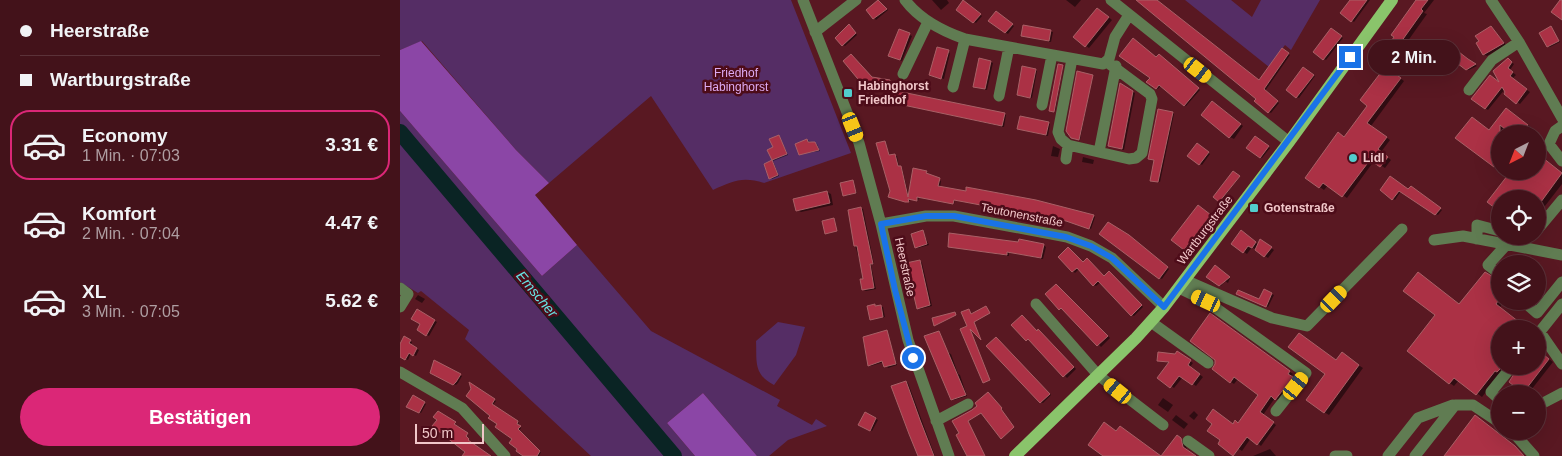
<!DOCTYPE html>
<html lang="de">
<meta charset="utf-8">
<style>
:root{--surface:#43121a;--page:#4d2027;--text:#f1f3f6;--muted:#af9ea2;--line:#5b3239;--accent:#db2777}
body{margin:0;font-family:Arial,sans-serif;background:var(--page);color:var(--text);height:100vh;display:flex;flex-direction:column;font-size:19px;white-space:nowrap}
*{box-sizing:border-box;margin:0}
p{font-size:16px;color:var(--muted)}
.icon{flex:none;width:28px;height:28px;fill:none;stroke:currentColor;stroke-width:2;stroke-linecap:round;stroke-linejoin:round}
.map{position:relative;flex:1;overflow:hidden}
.sheet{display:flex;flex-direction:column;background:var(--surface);width:400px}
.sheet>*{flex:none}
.guide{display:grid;align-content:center;height:110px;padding:0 20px;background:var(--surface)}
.needle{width:32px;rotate:222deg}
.controls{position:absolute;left:1091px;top:125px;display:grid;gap:10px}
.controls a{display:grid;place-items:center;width:55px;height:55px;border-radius:50%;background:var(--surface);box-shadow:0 5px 20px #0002,0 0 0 1px var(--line);font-size:25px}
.scale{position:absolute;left:15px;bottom:12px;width:69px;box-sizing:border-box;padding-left:5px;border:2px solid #f1c7c9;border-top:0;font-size:14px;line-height:18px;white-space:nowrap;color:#f1c7c9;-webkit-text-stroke:4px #4d0c19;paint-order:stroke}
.end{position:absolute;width:22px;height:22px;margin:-11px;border:6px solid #1a73e8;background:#fff;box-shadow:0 0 0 2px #fff}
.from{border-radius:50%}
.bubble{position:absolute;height:35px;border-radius:18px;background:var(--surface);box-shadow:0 5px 20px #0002,0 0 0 1px var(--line);font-size:16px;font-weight:800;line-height:35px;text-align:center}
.car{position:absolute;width:15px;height:30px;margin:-15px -8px;border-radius:6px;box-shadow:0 0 4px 1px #0007;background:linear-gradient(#f5c518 24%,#345 0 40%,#f5c518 0 76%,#345 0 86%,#f5c518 0)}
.guide b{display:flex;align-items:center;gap:18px;height:48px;font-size:19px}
.guide b+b{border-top:1px solid var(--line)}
.guide i{width:12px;height:12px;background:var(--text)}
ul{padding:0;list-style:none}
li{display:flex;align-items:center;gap:15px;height:70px;margin:0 10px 8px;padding:0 10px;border:2px solid transparent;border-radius:20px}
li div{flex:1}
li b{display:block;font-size:19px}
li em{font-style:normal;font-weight:800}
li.on{border-color:var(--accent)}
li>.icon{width:45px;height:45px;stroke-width:1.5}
.action{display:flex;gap:10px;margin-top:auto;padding:10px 20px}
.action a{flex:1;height:58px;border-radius:30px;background:var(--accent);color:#fff;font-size:20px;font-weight:800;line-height:58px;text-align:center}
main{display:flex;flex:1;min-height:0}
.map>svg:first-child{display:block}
.green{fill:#552d65}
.forest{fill:#8b46a6}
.shadow{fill:#0007}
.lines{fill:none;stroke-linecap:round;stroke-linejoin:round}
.river{stroke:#0a2424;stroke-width:16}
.building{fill:#ab3145;stroke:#a96066}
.minor{stroke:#607c52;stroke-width:11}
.major{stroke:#8ac46b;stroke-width:12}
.route{stroke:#1a73e8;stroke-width:6}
.poi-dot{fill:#52cdcd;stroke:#4d0c19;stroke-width:2}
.labels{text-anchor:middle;stroke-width:5;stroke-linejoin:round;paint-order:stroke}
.park-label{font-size:12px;fill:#dcaaf2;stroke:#4d0c19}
.poi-label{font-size:12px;font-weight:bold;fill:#f1c7c9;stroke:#4d0c19;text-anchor:start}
.street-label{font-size:12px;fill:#f1c7c9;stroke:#4d0c19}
.water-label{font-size:14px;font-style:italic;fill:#66e6e6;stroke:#4d0c19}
</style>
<main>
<section class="sheet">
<div class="guide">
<b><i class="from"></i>Heerstraße</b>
<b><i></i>Wartburgstraße</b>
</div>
<ul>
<li class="on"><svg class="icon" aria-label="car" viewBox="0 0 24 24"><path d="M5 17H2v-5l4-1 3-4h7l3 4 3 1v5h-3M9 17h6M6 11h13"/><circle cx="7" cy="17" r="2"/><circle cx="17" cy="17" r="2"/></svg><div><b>Economy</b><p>1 Min. · 07:03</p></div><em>3.31 €</em></li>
<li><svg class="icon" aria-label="car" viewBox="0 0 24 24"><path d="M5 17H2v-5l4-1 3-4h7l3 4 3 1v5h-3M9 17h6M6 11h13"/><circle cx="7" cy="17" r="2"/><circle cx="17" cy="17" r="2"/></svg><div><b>Komfort</b><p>2 Min. · 07:04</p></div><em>4.47 €</em></li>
<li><svg class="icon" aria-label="car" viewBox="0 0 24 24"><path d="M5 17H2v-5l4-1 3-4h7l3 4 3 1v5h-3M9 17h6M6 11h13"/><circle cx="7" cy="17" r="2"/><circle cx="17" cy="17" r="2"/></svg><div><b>XL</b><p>3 Min. · 07:05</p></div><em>5.62 €</em></li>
</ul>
<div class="action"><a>Bestätigen</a></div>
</section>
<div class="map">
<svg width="1162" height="456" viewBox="0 0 1162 456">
<rect width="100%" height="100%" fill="#591822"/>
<!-- green -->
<path class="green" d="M0,0H391L451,153L364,183C343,176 332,181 313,190L251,96L149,183L116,150L22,41L0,50Z
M785,0H831L852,17L861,0H920L891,50L885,45L869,67Z
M0,111L142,276L177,245L251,331L380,400L377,406L412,425L416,419L427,426L388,440L369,456H357L303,393L267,423L295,456H191L65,339L69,330L21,291L18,293L0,282Z
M378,322L405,327L396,355L374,385C353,374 357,361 356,341Z"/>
<!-- forest -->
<path class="forest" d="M21,41L116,150L149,183L135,195L177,245L142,276L0,111V50Z
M303,393L357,456H295L267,423Z"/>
<!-- shadow -->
<path class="shadow" d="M532,0H547L549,3L541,10Z
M666,0H681L675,7Z
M737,0H757L860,82L883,50L890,55L865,91L879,103L871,113L869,112L858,99Z
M951,0H970L954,22L941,13Z
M1018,0H1034L1024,13L1027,14L1000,52L1010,59L997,76L1004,81L971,126L990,140L981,152L991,160L985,168L974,161L947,198L928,185L924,190L906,177L945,138L969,105L993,59L985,52Z
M479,1L488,10L476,20L467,10Z
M565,3L582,16L576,23L558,10Z
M701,11L712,20L689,48L675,37Z
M596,13L614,26L608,34L590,21Z
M451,26L457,35L445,46L443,45Z
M624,26L653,32L651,42L623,36Z
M1091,27L1106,45L1087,56L1084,54Z
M1151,28L1160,42L1150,47L1148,46Z
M931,29L943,38L926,60L914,52Z
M499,30L512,36L502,61L492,56Z
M548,52L550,53L544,79L533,76Z
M1058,52L1077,66L1069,70L1067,69Z
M760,57L800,90L786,106L761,85L758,89L748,82L757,58Z
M591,62L593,63L587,90L576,87Z
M1111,62L1114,64L1110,70L1116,75L1112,79L1130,92L1120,104L1106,94L1105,89L1088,110L1085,108L1103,85L1094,72Z
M659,65L663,66L655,112L651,111Z
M906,69L915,76L899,98L897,97Z
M635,70L637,71L632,98L620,96Z
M471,76L491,82L490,89L465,84Z
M692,76L680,140L674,138Z
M721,85L735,93L724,150L709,146Z
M471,94L476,100L470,105L464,100Z
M491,102L604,114L606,115L604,127Z
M816,104L843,126L834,139L830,137Z
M1111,112L1132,128L1128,134H1100L1099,168L1094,166L1090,131Z
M773,113L774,114L760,182L754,181Z
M648,123L650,124L648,136L618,129Z
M379,136L388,155L373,161L379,176L372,179L365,164L373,161L369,151L375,148Z
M856,137L870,148L862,158L848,148Z
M407,140L417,144L420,151L400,154Z
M485,142L490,156H497L499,167L502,168L509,197L526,180L528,173V175L541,181L540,187L693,216L695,217L691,229L669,221L555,200L554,204L519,197L518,201L510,199V202L492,198Z
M798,145L810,154L802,165L789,156Z
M653,146L660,149L658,157L651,156Z
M1138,154L1162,174V184L1138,215V199H1100V211L1089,202L1138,171Z
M683,157L694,160L693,164L682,162Z
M833,173L839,177L821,201L815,197Z
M452,182L457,193L446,196L444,195Z
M1013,189L1042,210L1038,215L1001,191L995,200L981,190L1009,191Z
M427,192L431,194L433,205L401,212L397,210Z
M461,208L463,209L474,264L471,265L476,289L466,291L464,290L465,280L455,245Z
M801,208L812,217L787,250L773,240Z
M523,232L529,245L518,248L516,247Z
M844,234L859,245L864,243L874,250L868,258L852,247L847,254L844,252Z
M732,238L769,269L762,279L760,278Z
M643,245L646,247L643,259L609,252V256L552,247Z
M659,257L684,263L690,261L705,277L711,274L743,307L734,316L732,315L701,282L696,286L694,285L679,269L675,273Z
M520,261L522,263L532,306L520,309L518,308Z
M815,267L830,278L828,283L825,281L821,286L808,277Z
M1100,283V301H1104L1100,307V366H1109L1101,373L1082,397L1059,380L1054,386L1050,383L1008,351L1060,305Z
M658,287L710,338L701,347L664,309H660Z
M864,291L874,295L868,307L840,295L860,301Z
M18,295L25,299L22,303L15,299Z
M474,305L483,307L485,317L471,319Z
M18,311L37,322L29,336L18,330L22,324Z
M814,317L893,374L891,376L896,380L880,401L875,398L863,415L876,425L861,446L851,438L842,451L836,447L833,425L839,424L860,395L838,379L834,384L831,382L817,365Z
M639,331L676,369L667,378L630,340H626Z
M487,332L497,365L488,368L484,362L471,366L469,365Z
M539,332L548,353L551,354L558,374L560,375L567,396L554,400L552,399Z
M5,338L12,342L10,346L19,350L16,356L11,353L8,360L0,356V344Z
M596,338L651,395L643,403L640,402Z
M1138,350L1153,362L1128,394L1111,381L1138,366Z
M777,353L793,363L790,367L803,377L796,386L783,377L774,388L759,377L770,363L758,360Z
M946,357L963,368L929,415L924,412L937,361Z
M35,362L62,376L58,383L56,385L31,372Z
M506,382L508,383L535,456H518Z
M71,385L96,401L92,406L119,423L117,425L121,428L119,431L141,452L139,456H125L114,438L92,416L72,390Z
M13,396L26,404L21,413L8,406Z
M763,398L773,405L768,412L758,405Z
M794,411L798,415L794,420L789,416Z
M466,414L478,420L472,431L460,424Z
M776,415L788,424L784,429L772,420Z
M777,437L785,442L787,450L795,456H763Z
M870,449L876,456H853Z"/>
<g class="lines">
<!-- river -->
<path class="river" d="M0,132L274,456"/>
</g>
<!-- building -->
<path class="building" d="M478,0L487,9L473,19L466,10Z
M563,0L581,14L573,23L556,10Z
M736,0H757L859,80L882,48L889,53L864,89L878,101L868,113L854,101L856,99Z
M950,0H967L951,22L940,13Z
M1016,0H1028L1021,9L1023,11L996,49L1006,56L994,73L1001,78L967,123L987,137L978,149L988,157L980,167L970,160L942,197L923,183L919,188L905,178L938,132L944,137L967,106L960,100L991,59L983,53L994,37L991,35Z
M1160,0H1162V20L1151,12Z
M697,8L709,17L685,47L673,37Z
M596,11L613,24L605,33L588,21Z
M449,24L456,33L442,46L435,38Z
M623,25L651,30L649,41L621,36Z
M1091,26L1104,43L1083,55L1076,43L1079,41L1075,36Z
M1151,26L1159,41L1147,47L1139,33Z
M931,28L942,36L923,60L913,52Z
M499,29L510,33L500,60L488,56Z
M733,38L756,57L759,54L799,88L784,106L759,85L756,89L746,82L750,78L719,56Z
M537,47L549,50L541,79L529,75Z
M1055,49L1068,59L1076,64L1066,70L1049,57Z
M451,54L472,77L490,80L488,88L462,84L443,61Z
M579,58L591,61L585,89L573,87Z
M1108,58L1112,62L1108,68L1113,72L1110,76L1127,89L1116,104L1104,94L1105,92L1102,87L1085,109L1071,99L1090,75L1099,82L1093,71Z
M658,64L663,65L654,112L649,111Z
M622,66L636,69L630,98L617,95Z
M903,67L914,75L896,98L886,90Z
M677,71L693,75L679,140L671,138L666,131Z
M720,83L733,91L722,149L708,146Z
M492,90L605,113L602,126L489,102Z
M812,101L841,124L829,138L801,115Z
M1106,108L1128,125L1121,134H1111L1100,125V158L1094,167L1055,138L1072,117L1089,130Z
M758,109L773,112L758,182L750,181L754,160L748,159Z
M620,116L649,122L646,135L617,129Z
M379,135L387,154L372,160L367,150L373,147L369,139Z
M855,136L869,146L860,158L846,148Z
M407,139L408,142H415L419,150L399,155L395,144Z
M485,141L489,155L495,154L498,166H501L508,197L513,168L527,171L526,173L540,178L538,186L566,191V187L636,200L694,215L689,229L666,221L554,200L553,204L517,197V201L508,199L509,202H505L488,197L490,191L476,143Z
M797,143L809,152L799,165L787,156Z
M1138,154L1162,173L1138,206V199H1100V212L1087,202L1111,171H1138Z
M372,160L378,175L369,179L364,164Z
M833,171L840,176L819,202L813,197Z
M990,176L1008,189L1011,186L1041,208L1035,215L999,191L992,200L980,190Z
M453,180L456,193L443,196L440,183Z
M427,191L430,203L396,211L393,199Z
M798,205L811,215L784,250L771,240Z
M461,207L473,264H470L474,288L462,290L460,279H463L457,246H454L448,210Z
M434,218L437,231L425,234L422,221Z
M708,222L729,235L768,267L759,279L699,234Z
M523,230L527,244L515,248L511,234Z
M841,230L856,242L852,248L848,246L843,253L831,244Z
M549,233L618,242L619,239L644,244L641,258L607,252V255L548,247Z
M860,239L872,247L864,257L855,250Z
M668,247L683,262L687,258L704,276L709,271L742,305L731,316L698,281L693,286L677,268L672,272L658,257Z
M520,260L530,305L517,309L506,263Z
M815,265L830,277L819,286L806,277Z
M1018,272L1059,304L1085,272L1100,281V298L1096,304L1128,329H1100V369L1097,372L1095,371L1076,395L1054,378L1049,384L1007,351L1035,315L1003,291Z
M656,284L708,336L697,346L661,308L659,310L645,294Z
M864,289L872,293L866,307L836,294L838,290L859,299Z
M475,304V306L481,305L483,317L470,320L467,306Z
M586,306L590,313L574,322L581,340L570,329L590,380L583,383L560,329L567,326L561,312L569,309L571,314Z
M17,309L35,320L26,336L17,330L20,324L11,319Z
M555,312L556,315L534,326L532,318Z
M810,313L890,371L888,374L893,377L875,400L871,396L860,412L874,422L857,445L847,437L833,456L818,444L820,440L807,431L812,424L806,419L813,409L833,424L835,420L838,423L858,395L834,377L830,383L812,369L815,364V360L790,341Z
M622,315L637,331L638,329L674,367L663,377L628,339L626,341L611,325Z
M487,330L496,364L484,367L482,361L468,366L463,337Z
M539,331L566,395L551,400L524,336Z
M899,333L936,360L942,352L959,365L924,413L906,400L925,374L888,347Z
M4,336L11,340L9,343L17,348L13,356L9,353L5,360L0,357V344Z
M596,337L650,394L640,403L586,346Z
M1138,350L1149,359L1123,393L1109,382L1119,366H1138Z
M777,351L791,360L788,365L800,374L792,385L779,376L770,388L757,378L769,362L757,361L758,352L775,354Z
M34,360L61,374L56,382L53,385L30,373Z
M506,381L520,420L534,456H518L509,434L491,386Z
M69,382L95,399L92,404L118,421L117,424L121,426L118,429L140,451L137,456H123L116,451L117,449L109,443L112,439L95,427L97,424L88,418L90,416L66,396L71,389Z
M588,392L602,408L601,409L614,427L601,439L581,413L568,421L585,456H567L556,435L559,433L552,421L572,410L577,406L575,403Z
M13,395L25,402L19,413L6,407Z
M38,411L56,422L54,424L68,433L66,436L69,439L68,440L91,456H62L65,452L32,426L37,420L33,417Z
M465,412L476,418L470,431L458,425Z
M1075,415L1115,446L1124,456H1044Z
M704,422L716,431L720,426L761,456H703L688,445Z
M777,435L781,438L783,447L796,456H761Z"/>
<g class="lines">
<!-- minor -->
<path class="minor" d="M403,0L459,143L481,224L508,340L549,456
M505,0C520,20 542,31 565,39L703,64L709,59L715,37L729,15
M711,0L889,142
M1091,0L1119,42L1162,118
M415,32L456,0
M672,59L658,132L661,139L668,145L729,159L736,158L742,153L752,99L750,94L707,62
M503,74L528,22
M553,87L565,39
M1069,90L1092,60L1119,42
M599,96L609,47
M642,105L652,55
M1162,126L1155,131L1149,144L1162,161
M699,152L716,66
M666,159L668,145
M481,224L526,216H554L667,237L691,246L712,258L764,307
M1138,229L1162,200
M1077,239V225L1100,231
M1034,240L1063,236L1162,255
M1100,274L1088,265L1107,244
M785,280L872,318L907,326L1002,229
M0,288L8,294L0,307
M779,288L806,301L906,373L876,411
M1123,301L1137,313L1162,282
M636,304L698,375L763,425
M751,322L808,363
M1140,332L1162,364
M1138,334L1162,304
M0,372L62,408L105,456
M1100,400L1091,392L1112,366
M1145,402L1162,393
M536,421L568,404
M1112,431L1134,456
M788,441L809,456
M935,456H947
M988,456L1018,418L1053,405
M1015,456L1055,405H1073L1100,423"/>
<!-- major -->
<path class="major" d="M615,456L736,338L764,307L889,142L992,0"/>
</g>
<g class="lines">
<!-- route -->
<path class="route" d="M513,358L495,290L481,224L526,216H554L666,237L691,246L712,258L764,307L950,57"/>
</g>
<!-- markers -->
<g class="poi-dot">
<rect x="443" y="88" width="10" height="10" rx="2.5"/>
<circle cx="953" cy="158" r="5"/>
<rect x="849" y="203" width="10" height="10" rx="2.5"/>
</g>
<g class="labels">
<!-- park labels -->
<g class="park-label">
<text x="336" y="77">Friedhof<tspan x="336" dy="14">Habinghorst</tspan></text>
</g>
<!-- poi labels -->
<g class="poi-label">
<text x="458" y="90">Habinghorst<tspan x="458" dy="14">Friedhof</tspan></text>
<text x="963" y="162">Lidl</text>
<text x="864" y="212">Gotenstraße</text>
</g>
<!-- street labels -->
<g class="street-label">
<text transform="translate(622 215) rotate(11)" y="4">Teutonenstraße</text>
<text transform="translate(805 230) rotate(-53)" y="4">Wartburgstraße</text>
<text transform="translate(505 267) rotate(78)" y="4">Heerstraße</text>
</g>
<!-- water labels -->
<g class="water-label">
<text transform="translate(137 294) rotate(50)" y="5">Emscher</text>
</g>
</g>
</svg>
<div class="controls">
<a><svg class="needle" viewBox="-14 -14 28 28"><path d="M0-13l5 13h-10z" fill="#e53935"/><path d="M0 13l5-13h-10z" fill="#af9ea2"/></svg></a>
<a><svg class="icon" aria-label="locate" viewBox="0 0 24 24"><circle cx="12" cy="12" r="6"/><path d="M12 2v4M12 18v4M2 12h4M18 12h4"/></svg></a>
<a><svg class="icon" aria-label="layers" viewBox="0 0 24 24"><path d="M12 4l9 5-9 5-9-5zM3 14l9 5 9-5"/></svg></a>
<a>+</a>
<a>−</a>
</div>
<div class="scale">50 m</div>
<i class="end from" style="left:513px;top:358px"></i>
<i class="end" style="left:950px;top:57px"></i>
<div class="bubble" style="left:968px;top:40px;width:92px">2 Min.</div>
<i class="car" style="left:798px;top:70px;rotate:128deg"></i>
<i class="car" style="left:453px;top:127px;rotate:158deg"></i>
<i class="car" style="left:934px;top:299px;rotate:44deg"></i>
<i class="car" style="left:806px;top:301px;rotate:295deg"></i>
<i class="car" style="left:896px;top:386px;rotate:38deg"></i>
<i class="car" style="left:718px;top:391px;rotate:309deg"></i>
</div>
</main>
